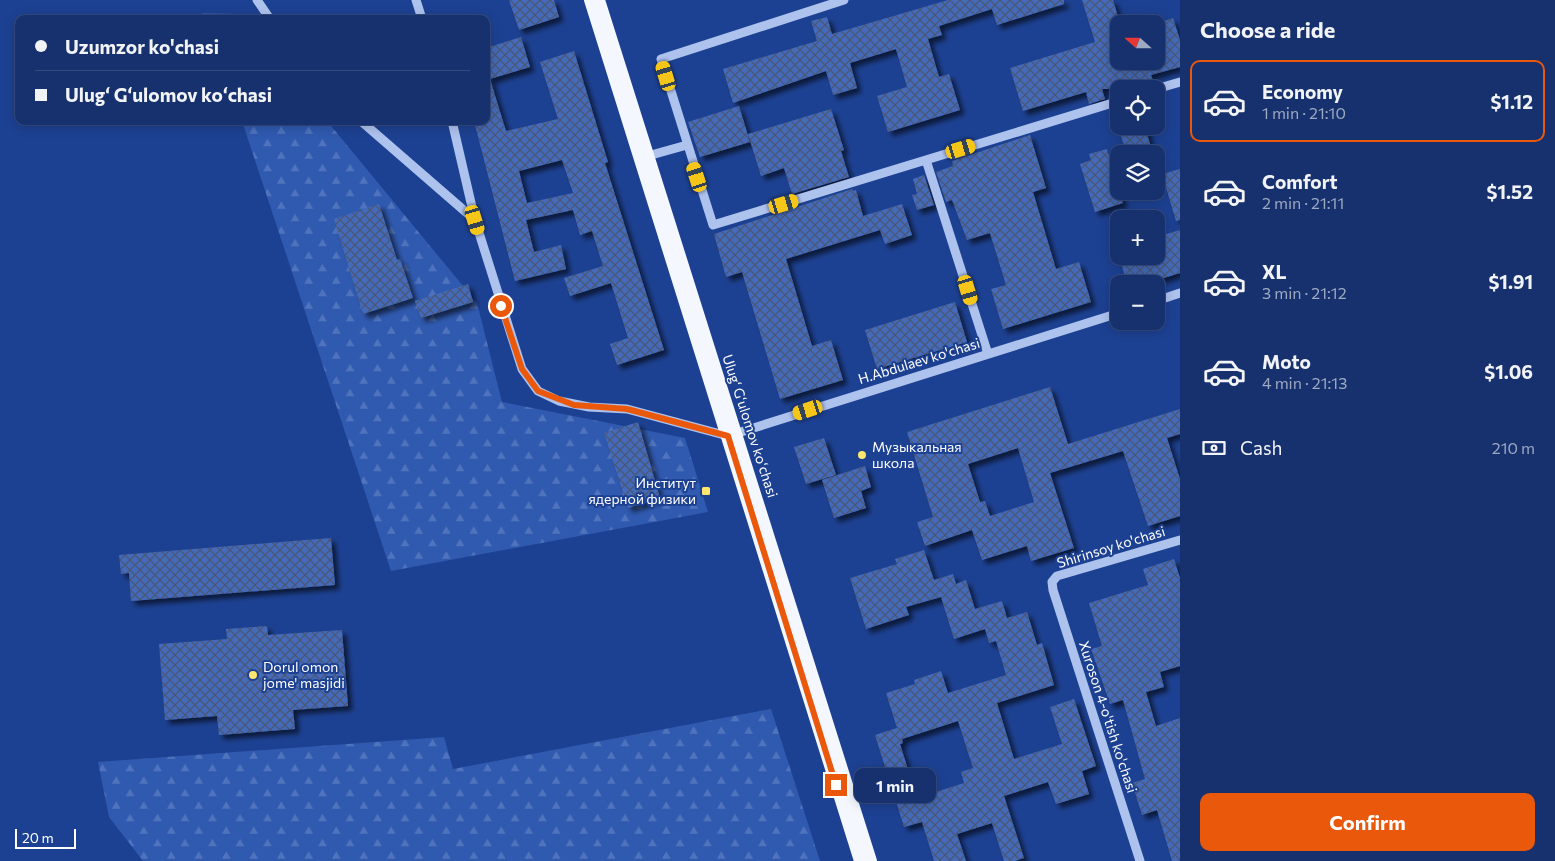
<!DOCTYPE html>
<meta charset="utf-8">
<style>
:root{--surface:#16316e;--page:#233d76;--text:#f1f3f6;--muted:#9ea9c2;--line:#354c81;--accent:#ea580c}
body{margin:0;font-family:Commissioner,sans-serif;background:var(--page);color:var(--text);height:100vh;display:flex;flex-direction:column;font-size:19px;white-space:nowrap}
*{box-sizing:border-box;margin:0}
p{font-size:16px;color:var(--muted)}
.icon{flex:none;width:28px;height:28px;fill:none;stroke:currentColor;stroke-width:2;stroke-linecap:round;stroke-linejoin:round}
.map{position:relative;flex:1;overflow:hidden}
.drawer{display:flex;flex-direction:column;background:var(--surface);width:375px}
.drawer>*{flex:none}
.hud{position:absolute;left:15px;top:15px;width:475px;height:110px;border-radius:10px;box-shadow:0 2px 12px #0003,0 0 0 1px var(--line);display:grid;align-content:center;height:110px;padding:0 20px;background:var(--surface)}
.needle{width:32px;rotate:291deg}
.tools{position:absolute;left:1110px;top:15px;display:grid;gap:10px}
.tools a{display:grid;place-items:center;width:55px;height:55px;border-radius:10px;background:var(--surface);box-shadow:0 2px 12px #0003,0 0 0 1px var(--line);font-size:25px}
.scale{position:absolute;left:15px;bottom:12px;width:61px;box-sizing:border-box;padding-left:5px;border:2px solid #fff;border-top:0;font-size:14px;line-height:18px;white-space:nowrap;color:#fff;-webkit-text-stroke:4px #1d4192;paint-order:stroke}
.end{position:absolute;width:22px;height:22px;margin:-11px;border:6px solid #ea580c;background:#fff;box-shadow:0 0 0 2px #fff}
.from{border-radius:50%}
.bubble{position:absolute;height:35px;border-radius:10px;background:var(--surface);box-shadow:0 2px 12px #0003,0 0 0 1px var(--line);font-size:16px;font-weight:700;line-height:35px;text-align:center}
.car{position:absolute;width:15px;height:30px;margin:-15px -8px;border-radius:6px;box-shadow:0 0 4px 1px #0007;background:linear-gradient(#f5c518 24%,#345 0 40%,#f5c518 0 76%,#345 0 86%,#f5c518 0)}
.hud b{display:flex;align-items:center;gap:18px;height:48px;font-size:19px}
.hud b+b{border-top:1px solid var(--line)}
.hud i{width:12px;height:12px;background:var(--text)}
ul{padding:0;list-style:none}
li{display:flex;align-items:center;gap:15px;height:82px;margin:0 10px 8px;padding:0 10px;border:2px solid transparent;border-radius:10px}
li div{flex:1}
li b{display:block;font-size:19px}
li em{font-style:normal;font-weight:700}
li.current{border-color:var(--accent)}
li>.icon{width:45px;height:45px;stroke-width:1.5}
h2{padding:0 20px;font-size:22px;line-height:60px}
.pay{display:flex;align-items:center;gap:12px;height:55px;padding:0 20px;font-size:19px}
.pay p{margin-inline-start:auto}
.cta{display:flex;gap:10px;margin-top:auto;padding:10px 20px}
.cta a{flex:1;height:58px;border-radius:10px;background:var(--accent);color:#fff;font-size:20px;font-weight:700;line-height:58px;text-align:center}
main{display:flex;flex:1;min-height:0}
.map>svg:first-child{display:block}
.forest{fill:url(#forest-firs)}
.building{fill:url(#building-cross-hatch);fill-rule:evenodd;filter:url(#shadow)}
.lines{fill:none;stroke-linecap:round;stroke-linejoin:round}
.minor{stroke:#aec2ee;stroke-width:9}
.major{stroke:#f5f7ff;stroke-width:12}
.route{stroke:#ea580c;stroke-width:6}
.poi-dot{fill:#fee76c;stroke:#1d4192;stroke-width:2}
.labels{text-anchor:middle;stroke-width:4;stroke-linejoin:round;paint-order:stroke}
.street-label{font-size:14px;fill:#fff;stroke:#1d4192}
.poi-label{font-size:14px;fill:#fff;stroke:#1d4192;text-anchor:start}
</style>
<main>
<div class="map">
<svg width="1180" height="861" viewBox="0 0 1180 861">
<defs>
<pattern id="forest-firs" width="22" height="20" patternUnits="userSpaceOnUse" patternTransform="scale(1.25)"><rect width="22" height="20" fill="#305ab0"/><path d="M5 1l3.5 6h-7zM16 11l3.5 6h-7z" fill="#4f73bc"/></pattern>
<pattern id="building-cross-hatch" width="8" height="8" patternUnits="userSpaceOnUse" patternTransform="scale(1.25)"><rect width="8" height="8" fill="#456ab9"/><path d="M0 0l8 8M0 8l8-8" fill="none" stroke="#495878"/></pattern>
<filter id="shadow"><feDropShadow dx="4.5" dy="4.5" stdDeviation="2.5" flood-color="#0009"/></filter>
</defs>
<rect width="100%" height="100%" fill="#1d4192"/>
<!-- forest -->
<path class="forest" d="M202,13L238,14L242,19H204Z
M242,121H327L477,303L502,402L685,438L708,512L391,571Z
M771,709L820,861H143L109,817L98,762L444,737L453,769Z"/>
<!-- building -->
<path class="building" d="M509,0H554L559,17L519,30Z
M948,0H1064V4L997,25L992,9L939,26L942,35L928,39L939,77L949,74L960,110L888,132L877,96L907,87L896,49L850,63L857,88L833,95L826,71L733,103L723,69L817,41L811,21L827,17L832,34Z
M1082,0H1113L1119,20V61H1156V24L1173,18L1180,40V67L1151,75L1154,83L1150,89H1102L1105,99L1089,104L1086,92L1023,111L1010,68L1095,42Z
M521,37L530,67L490,79L506,131L558,119L540,62L574,51L608,162L605,163L664,350L617,365L610,344L628,338L611,283L570,296L564,278L603,266L592,231L580,235L573,210L526,220L534,252L561,245L566,269L515,281L474,121H486V48ZM562,160L573,193L527,203L519,171Z
M739,106L750,142L700,157L688,122Z
M831,109L844,150L841,151L849,177L792,194L784,168L761,176L748,134Z
M1130,126H1145L1150,144L1126,152L1119,130Z
M1030,135L1046,188L1033,192L1056,269L1079,262L1091,302L1003,329L991,289L1006,285L990,233L967,240L952,200L946,202L936,172L953,166L952,161Z
M1107,149L1123,203L1095,212L1080,164L1091,160L1089,154Z
M1180,169V220L1176,221L1162,174Z
M924,175L934,205L917,210L912,195L917,194L913,179Z
M852,189L853,191L856,190L863,216L902,204L912,235L885,244L880,230L786,259L812,346L831,340L843,380L780,399L742,272L726,277L714,234Z
M379,204L397,260L400,259L413,298L363,314L334,219Z
M1180,230V273L1144,284H1127L1119,256H1156V237Z
M468,284L473,302L421,318L415,301Z
M955,302L967,342L877,369L865,330Z
M1050,387L1068,444L1180,409V434L1167,438L1180,479V516L1148,526L1123,451L1050,473L1074,548L1031,561L1027,546L982,560L972,530L925,546L917,522L933,517L907,432ZM1018,448L1034,502L990,516L985,501L980,502L968,464Z
M638,422L660,498L628,508L604,433Z
M824,438L836,475L806,484L794,447Z
M865,466L871,487L861,491L866,508L834,518L822,480Z
M331,538L335,585L131,601L129,573L121,574L119,555Z
M924,550L934,580L953,574L956,584L966,580L975,609L1002,601L1007,618L1027,612L1037,645L1042,643L1054,685L997,703L1014,759L1062,744L1050,707L1074,699L1096,766L1082,771L1089,794L1056,804L1048,782L1004,796L1024,858L1015,861H1004L992,823L957,834L966,861H934L922,822L904,827L875,735L897,728L886,693L915,684L914,680L941,671L948,693L1006,675L996,641L989,643L985,629L954,639L941,597L906,607L909,615L866,629L850,578L897,564L895,559ZM958,721L973,768L961,772L964,783L917,798L900,744L903,743L902,739Z
M1174,559L1180,578V666L1160,672L1164,687L1146,692L1156,726L1180,718V861H1172L1157,810L1142,815L1132,783L1145,779L1123,700L1110,704L1099,672L1091,649L1102,646L1089,603L1148,585L1143,569Z
M267,626L268,635L342,630L348,706L293,710L295,729L219,735L217,716L165,720L159,644L227,639L226,629Z"/>
<g class="lines">
<!-- minor -->
<path class="minor" d="M257,0L270,19
M416,0L422,19
M844,0L661,59L713,225L1119,101
M1156,89L1180,82
M361,121L475,220
M452,121L475,220L522,369L538,391L559,401L589,407L627,409L728,436L1119,313
M644,157L687,145
M926,160L988,354
M1156,301L1180,293
M1140,861L1053,590L1052,582L1057,576L1180,540"/>
<!-- major -->
<path class="major" d="M590,0L860,861
M599,0L871,861"/>
</g>
<g class="lines">
<!-- route -->
<path class="route" d="M501,306L522,369L538,391L574,405L627,409L728,436L836,785"/>
</g>
<!-- markers -->
<g class="poi-dot">
<circle cx="862" cy="455" r="5"/>
<rect x="701" y="486" width="10" height="10" rx="2.5"/>
<circle cx="253" cy="675" r="5"/>
</g>
<g class="labels">
<!-- street labels -->
<g class="street-label">
<text transform="translate(919 361) rotate(-17)" y="5">H.Abdulaev ko'chasi</text>
<text transform="translate(750 426) rotate(72)" y="5">Ulugʻ Gʻulomov koʻchasi</text>
<text transform="translate(1111 547) rotate(-17)" y="5">Shirinsoy ko'chasi</text>
<text transform="translate(1108 717) rotate(72)" y="5">Xuroson 4-o'tish ko'chasi</text>
</g>
<!-- poi labels -->
<g class="poi-label">
<text x="872" y="452">Музыкальная<tspan x="872" dy="16">школа</tspan></text>
<text x="696" y="488" text-anchor="end">Институт<tspan x="696" dy="16">ядерной физики</tspan></text>
<text x="263" y="672">Dorul omon<tspan x="263" dy="16">jome' masjidi</tspan></text>
</g>
</g>
</svg>
<div class="tools">
<a><svg class="needle" viewBox="-14 -14 28 28"><path d="M0-13l5 13h-10z" fill="#e53935"/><path d="M0 13l5-13h-10z" fill="#9ea9c2"/></svg></a>
<a><svg class="icon" aria-label="locate" viewBox="0 0 24 24"><circle cx="12" cy="12" r="6"/><path d="M12 2v4M12 18v4M2 12h4M18 12h4"/></svg></a>
<a><svg class="icon" aria-label="layers" viewBox="0 0 24 24"><path d="M12 4l9 5-9 5-9-5zM3 14l9 5 9-5"/></svg></a>
<a>+</a>
<a>−</a>
</div>
<div class="scale">20 m</div>
<i class="end from" style="left:501px;top:306px"></i>
<i class="end" style="left:836px;top:785px"></i>
<div class="bubble" style="left:854px;top:768px;width:82px">1 min</div>
<i class="car" style="left:666px;top:76px;rotate:343deg"></i>
<i class="car" style="left:961px;top:149px;rotate:73deg"></i>
<i class="car" style="left:697px;top:177px;rotate:342deg"></i>
<i class="car" style="left:784px;top:204px;rotate:73deg"></i>
<i class="car" style="left:475px;top:220px;rotate:163deg"></i>
<i class="car" style="left:968px;top:290px;rotate:163deg"></i>
<i class="car" style="left:808px;top:410px;rotate:252deg"></i>
<div class="hud">
<b><i class="from"></i>Uzumzor ko'chasi</b>
<b><i></i>Ulugʻ Gʻulomov koʻchasi</b>
</div>
</div>
<section class="drawer">
<h2>Choose a ride</h2>
<ul>
<li class="current"><svg class="icon" aria-label="car" viewBox="0 0 24 24"><path d="M5 17H2v-5l4-1 3-4h7l3 4 3 1v5h-3M9 17h6M6 11h13"/><circle cx="7" cy="17" r="2"/><circle cx="17" cy="17" r="2"/></svg><div><b>Economy</b><p>1 min · 21:10</p></div><em>$1.12</em></li>
<li><svg class="icon" aria-label="car" viewBox="0 0 24 24"><path d="M5 17H2v-5l4-1 3-4h7l3 4 3 1v5h-3M9 17h6M6 11h13"/><circle cx="7" cy="17" r="2"/><circle cx="17" cy="17" r="2"/></svg><div><b>Comfort</b><p>2 min · 21:11</p></div><em>$1.52</em></li>
<li><svg class="icon" aria-label="car" viewBox="0 0 24 24"><path d="M5 17H2v-5l4-1 3-4h7l3 4 3 1v5h-3M9 17h6M6 11h13"/><circle cx="7" cy="17" r="2"/><circle cx="17" cy="17" r="2"/></svg><div><b>XL</b><p>3 min · 21:12</p></div><em>$1.91</em></li>
<li><svg class="icon" aria-label="car" viewBox="0 0 24 24"><path d="M5 17H2v-5l4-1 3-4h7l3 4 3 1v5h-3M9 17h6M6 11h13"/><circle cx="7" cy="17" r="2"/><circle cx="17" cy="17" r="2"/></svg><div><b>Moto</b><p>4 min · 21:13</p></div><em>$1.06</em></li>
</ul>
<div class="pay"><svg class="icon" aria-label="cash" viewBox="0 0 24 24"><path d="M3 7h18v10H3z"/><circle cx="12" cy="12" r="2"/></svg>Cash<p>210 m</p></div>
<div class="cta"><a>Confirm</a></div>
</section>
</main>
